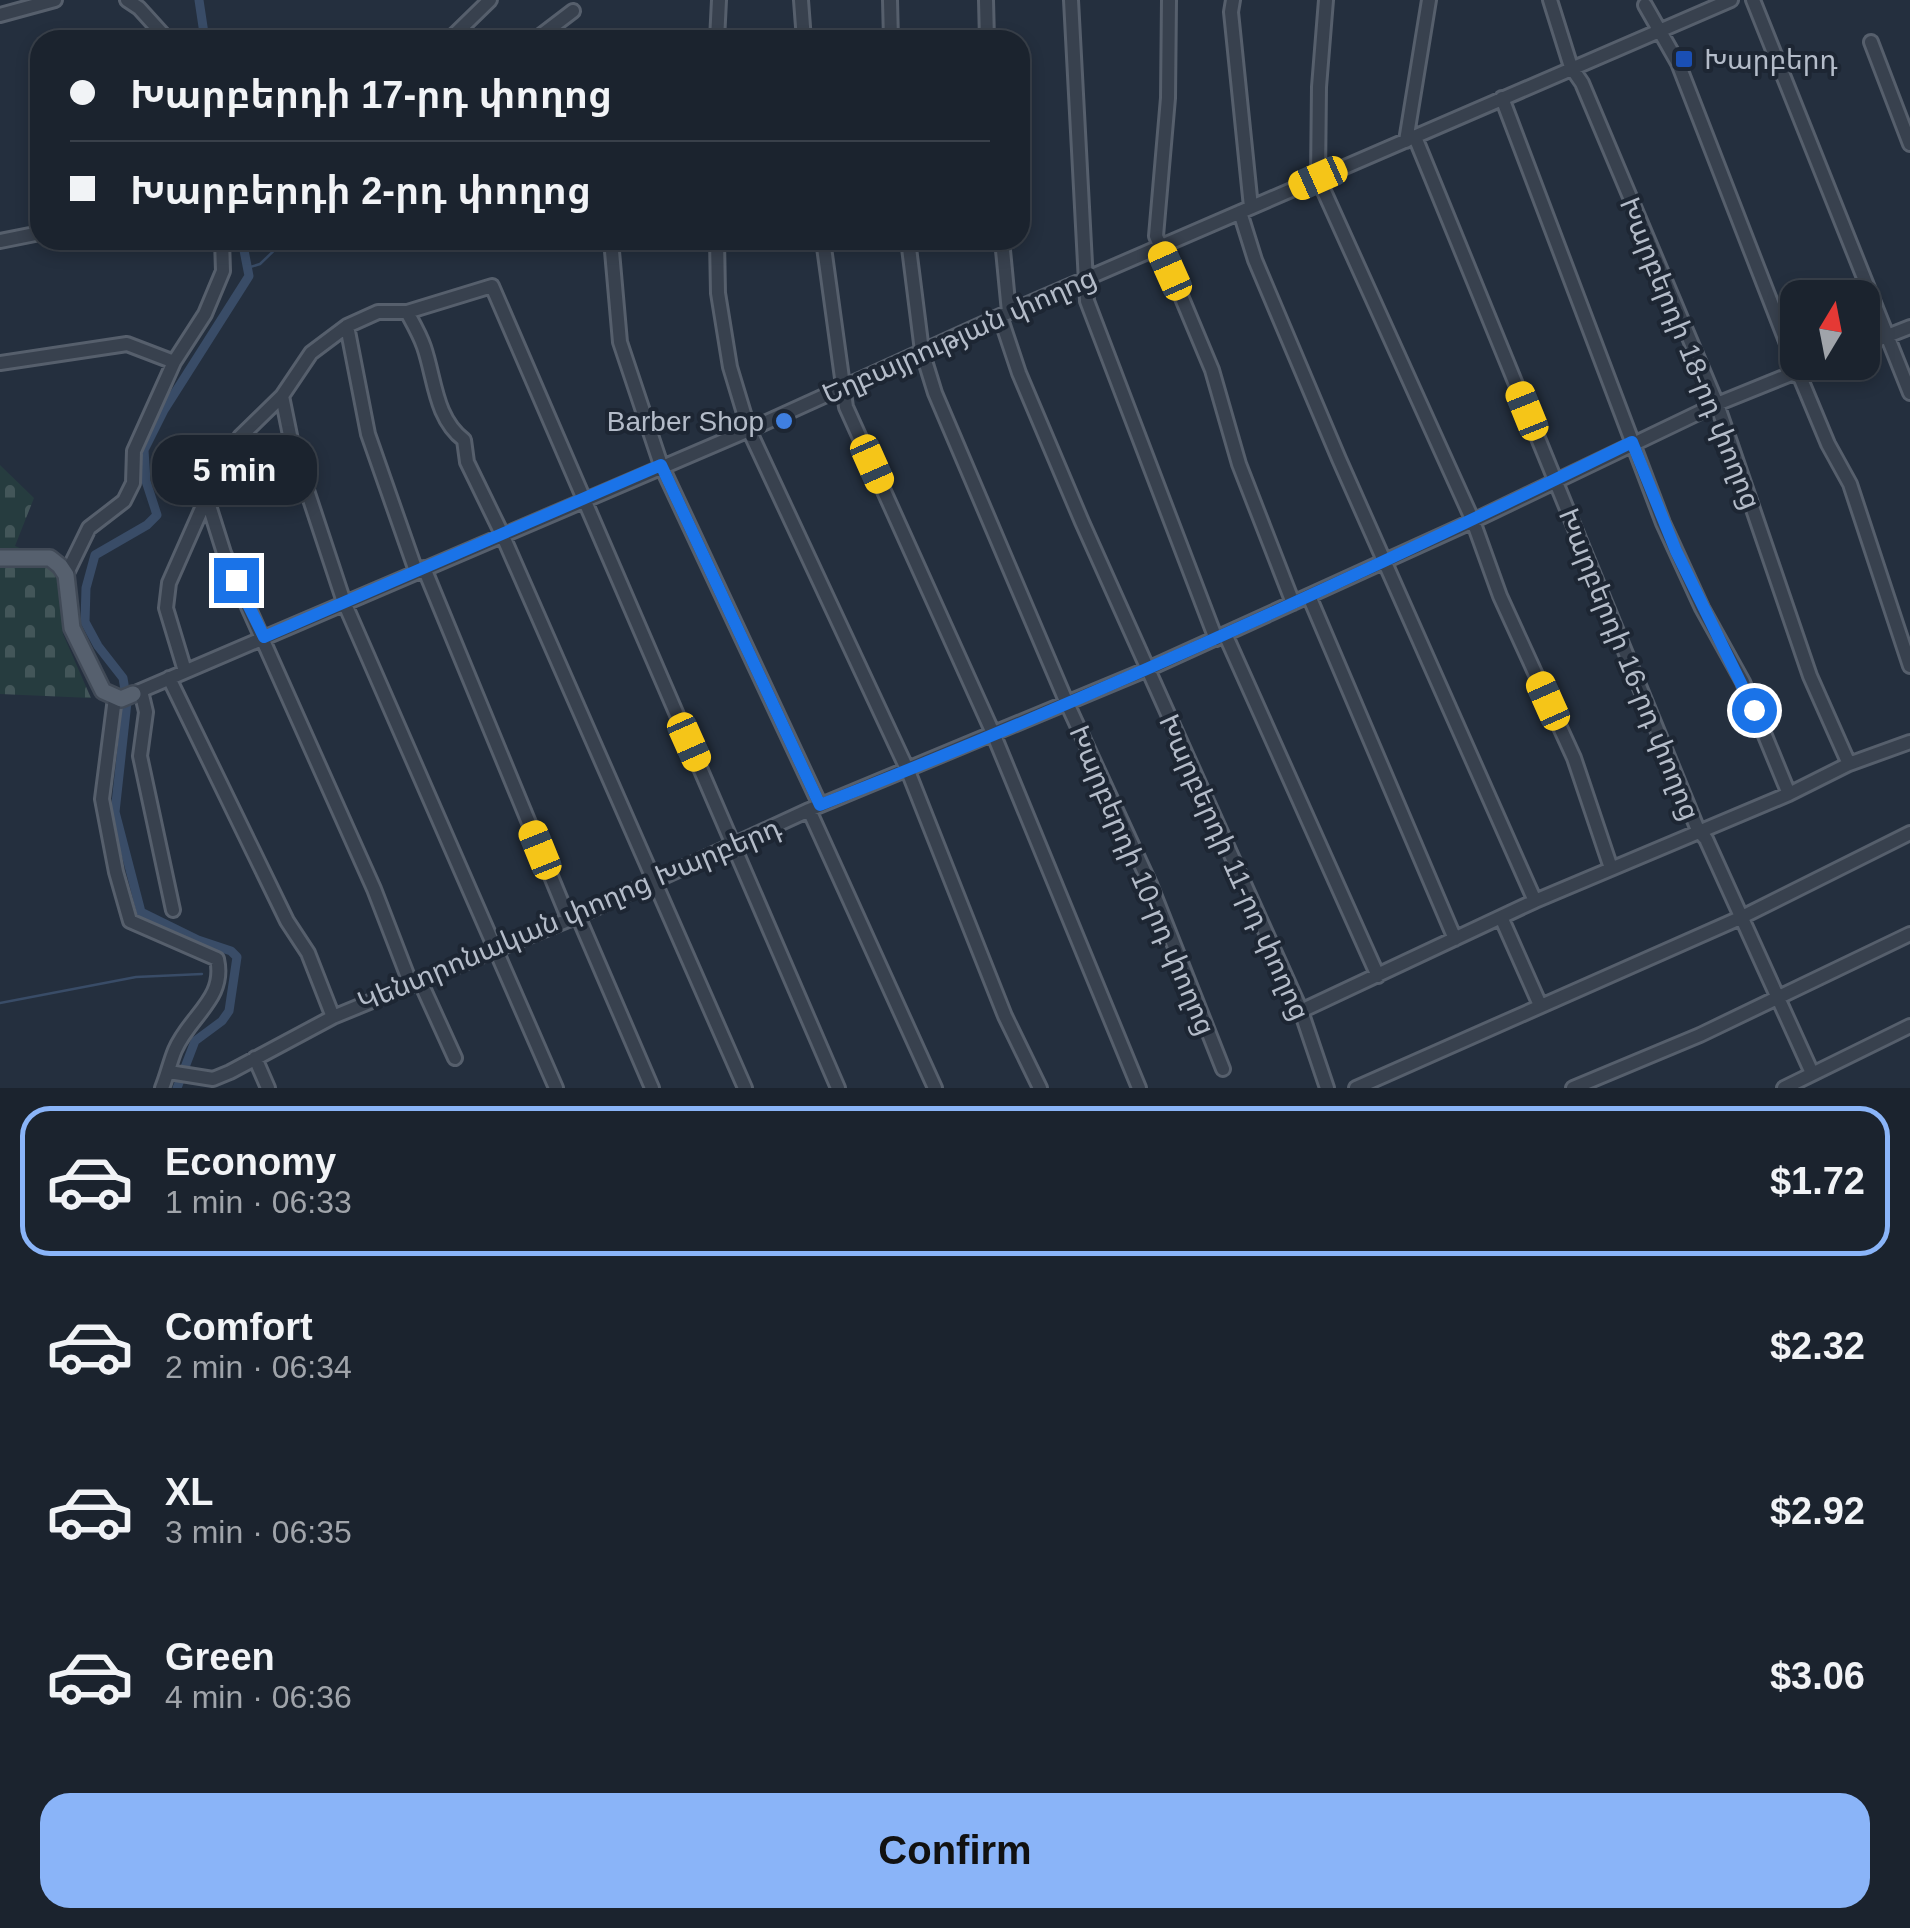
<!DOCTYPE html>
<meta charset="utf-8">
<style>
:root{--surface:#1b232e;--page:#242b36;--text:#f1f3f6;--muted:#a0a4aa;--line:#39404a;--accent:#8ab4f8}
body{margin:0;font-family:Helvetica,"Noto Sans Armenian",sans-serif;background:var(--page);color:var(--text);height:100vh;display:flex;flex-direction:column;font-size:38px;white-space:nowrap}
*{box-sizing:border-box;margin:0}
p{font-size:32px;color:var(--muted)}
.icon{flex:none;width:55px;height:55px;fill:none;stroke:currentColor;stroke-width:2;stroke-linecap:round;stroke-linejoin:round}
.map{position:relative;height:1088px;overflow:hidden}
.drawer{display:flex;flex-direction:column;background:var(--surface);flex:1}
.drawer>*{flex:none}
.guide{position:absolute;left:30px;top:30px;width:1000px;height:220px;border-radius:30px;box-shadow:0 5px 15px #0003,0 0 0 2px var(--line);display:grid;align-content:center;height:220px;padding:0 40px;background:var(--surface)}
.needle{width:65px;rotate:10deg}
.tools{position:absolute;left:1780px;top:280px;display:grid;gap:20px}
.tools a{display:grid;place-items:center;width:100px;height:100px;border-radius:20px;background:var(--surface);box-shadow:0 5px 15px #0003,0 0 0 2px var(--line);font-size:50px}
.end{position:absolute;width:45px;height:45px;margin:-22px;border:12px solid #1a73e8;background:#fff;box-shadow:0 0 0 5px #fff}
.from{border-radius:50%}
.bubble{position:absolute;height:70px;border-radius:30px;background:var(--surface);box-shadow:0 5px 15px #0003,0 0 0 2px var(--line);font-size:32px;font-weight:800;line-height:70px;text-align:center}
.car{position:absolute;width:30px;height:60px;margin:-30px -15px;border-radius:12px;box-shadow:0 0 8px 2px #0007;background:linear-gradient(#f5c518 24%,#345 0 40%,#f5c518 0 76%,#345 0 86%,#f5c518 0)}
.guide b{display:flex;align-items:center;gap:35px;height:95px;font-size:38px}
.guide b+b{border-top:2px solid var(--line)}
.guide i{width:25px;height:25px;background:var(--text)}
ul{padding:18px 0 0;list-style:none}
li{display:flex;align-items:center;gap:30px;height:150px;margin:0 20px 15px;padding:0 20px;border:5px solid transparent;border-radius:30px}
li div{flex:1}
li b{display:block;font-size:38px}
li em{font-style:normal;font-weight:800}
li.current{border-color:var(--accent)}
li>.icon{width:90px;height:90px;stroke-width:1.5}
.primary-button{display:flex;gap:20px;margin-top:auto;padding:20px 40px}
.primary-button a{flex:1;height:115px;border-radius:30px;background:var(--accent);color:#111;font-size:40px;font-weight:800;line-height:115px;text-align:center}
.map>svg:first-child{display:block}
.cemetery{fill:url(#cemetery-stones)}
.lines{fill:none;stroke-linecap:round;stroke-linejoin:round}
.stream{stroke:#394c67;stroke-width:2.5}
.canal{stroke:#394c67;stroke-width:9}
.minor-casing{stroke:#565f6c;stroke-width:18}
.major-casing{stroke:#414a57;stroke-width:20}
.minor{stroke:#38414e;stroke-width:12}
.major{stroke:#56606e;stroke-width:15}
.route{stroke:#1a73e8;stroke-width:12}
.transit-dot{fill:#1a4fb4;stroke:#1d2633;stroke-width:4}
.shop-dot{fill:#3f7fe0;stroke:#1d2633;stroke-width:4}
.labels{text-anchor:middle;stroke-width:8;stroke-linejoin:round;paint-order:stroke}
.poi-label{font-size:28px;fill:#b4bcc9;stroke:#1d2633;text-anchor:start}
.street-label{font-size:28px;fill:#b4bcc9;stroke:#1d2633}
</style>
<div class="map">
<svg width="1910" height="1088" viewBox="0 0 1910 1088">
<defs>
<pattern id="cemetery-stones" width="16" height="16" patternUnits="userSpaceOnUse" patternTransform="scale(2.5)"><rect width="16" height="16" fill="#263c3f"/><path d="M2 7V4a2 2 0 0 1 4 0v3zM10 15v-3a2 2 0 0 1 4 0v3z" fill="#435659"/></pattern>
</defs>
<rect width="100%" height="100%" fill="#242f3e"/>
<!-- cemetery -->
<path class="cemetery" d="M0,465L34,498L15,546L60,566L63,634L91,698L0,694Z"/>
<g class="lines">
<!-- stream -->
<path class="stream" d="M247,268L260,264L285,240
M0,1003L136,977L202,974"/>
<!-- canal -->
<path class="canal" d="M199,0L205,40
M177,1088L195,1041L222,1021L229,1011L237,957L231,951L198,940L141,912L115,812L127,702L123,678L98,646L85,622L86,588L95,555L147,525L157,515L146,481L144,450L164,410L249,276L242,240"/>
<!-- minor casing -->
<g class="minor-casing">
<path id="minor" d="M127,0L139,8L168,40
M801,0L804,40
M890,0L891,40
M986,0L987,40
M1071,0L1087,301L1216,639
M1169,0L1168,98L1156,236L1212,370L1239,464L1293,603
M1233,0L1231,12L1251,207
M1326,0L1319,87L1318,178L1473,521L1500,596L1574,758L1611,868
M1550,0L1571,67L1582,83L1717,404L1810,676L1849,764
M1753,0L1910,393
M1645,5L1678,63L1798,372L1828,444L1850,484L1910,666
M0,15L55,0
M449,40L490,0
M535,40L573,11
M717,40L719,0
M1871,42L1910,144
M1502,98L1663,523L1702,608L1743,682L1789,794
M1415,137L1698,830L1706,839L1812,1073
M1406,141L1429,0
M1240,212L1255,260L1339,459L1535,901
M611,240L620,342L661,465L820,805
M717,240L718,293L730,367L749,430L908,771L1005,1016L1040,1088
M823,240L846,407L993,733L1139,1088
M908,240L922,351L935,393L1066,701L1150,884L1223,1069
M1002,240L1009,312
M0,241L40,233
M407,312C413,323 420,335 424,347C435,379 435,418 464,440L467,462L502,534L745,1088
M1000,316L1019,373L1082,522L1301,1011L1327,1088
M347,326L368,434L416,571
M1862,346L1910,327
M0,363L127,344L174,362
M282,396L292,445L344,602L556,1088
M207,499L224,553L374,889L411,985
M424,568L569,920
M66,575L89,528L124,501L133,483L134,451L174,362L205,314L223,271L222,240
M1309,596L1455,939
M1225,634L1378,976
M185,671L166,608L169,583L214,481L240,437L282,396L311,353L347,326L378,312H407L492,286L838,1088
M169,678L287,921L308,953L333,1017
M141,691L146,712L140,756L173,910
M133,694L749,430L1009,312L1731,0
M115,698L102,799L116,872L130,921L217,959C226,999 190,1015 175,1050C170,1062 167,1076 162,1088
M809,810L935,1088
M578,916L652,1088
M1501,917L1540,1005
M420,981L455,1058
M1301,1011L1535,901L1789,794L1849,764L1910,742
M255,1058L268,1088
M169,1072L213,1079L230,1072L333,1017L578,916L809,810L1148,669L1473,521L1717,404L1821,362
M1356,1088L1740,918L1910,833
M1573,1088L1700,1035L1910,934
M1784,1088L1910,1026"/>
</g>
<!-- major casing -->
<g class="major-casing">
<path id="major" d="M0,558H50L60,566L66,575L72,628L103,691L121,699L133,694"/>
</g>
<!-- minor -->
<use href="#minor" class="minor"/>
<!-- major -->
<use href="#major" class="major"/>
</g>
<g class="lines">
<!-- route -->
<path class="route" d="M236,580L264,637L661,465L820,805C1096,697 1366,573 1632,442L1676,551L1754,710"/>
</g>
<!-- markers -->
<rect class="transit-dot" x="1674" y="49" width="20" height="20" rx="5"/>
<circle class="shop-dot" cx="784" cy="421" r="10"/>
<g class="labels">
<!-- poi labels -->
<g class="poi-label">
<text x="1704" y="69">Խարբերդ</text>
<text x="764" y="431" text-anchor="end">Barber Shop</text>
</g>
<!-- street labels -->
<g class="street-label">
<text transform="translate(959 335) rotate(-24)" y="10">Եղբայրության փողոց</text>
<text transform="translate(1691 353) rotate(68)" y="10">Խարբերդի 18-րդ փողոց</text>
<text transform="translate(1630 664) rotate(68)" y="10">Խարբերդի 16-րդ փողոց</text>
<text transform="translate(1235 867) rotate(66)" y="10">Խարբերդի 11-րդ փողոց</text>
<text transform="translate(1143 880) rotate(67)" y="10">Խարբերդի 10-րդ փողոց</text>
<text transform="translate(569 914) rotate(-23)" y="10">Կենտրոնական փողոց Խարբերդ</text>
</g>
</g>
</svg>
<div class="tools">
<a><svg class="needle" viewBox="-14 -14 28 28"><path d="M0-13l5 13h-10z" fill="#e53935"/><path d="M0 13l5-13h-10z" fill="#a0a4aa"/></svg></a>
</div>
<i class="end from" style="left:1754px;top:710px"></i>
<i class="end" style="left:236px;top:580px"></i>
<div class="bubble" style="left:152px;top:435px;width:165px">5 min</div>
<i class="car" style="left:1318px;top:178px;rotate:246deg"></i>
<i class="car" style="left:1170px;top:271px;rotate:336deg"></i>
<i class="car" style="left:1527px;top:411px;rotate:338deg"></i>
<i class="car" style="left:872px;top:464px;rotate:156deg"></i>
<i class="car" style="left:1548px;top:701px;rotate:336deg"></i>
<i class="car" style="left:689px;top:742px;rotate:156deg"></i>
<i class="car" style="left:540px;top:850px;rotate:338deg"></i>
<div class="guide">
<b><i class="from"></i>Խարբերդի 17-րդ փողոց</b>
<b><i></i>Խարբերդի 2-րդ փողոց</b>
</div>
</div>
<section class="drawer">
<ul>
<li class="current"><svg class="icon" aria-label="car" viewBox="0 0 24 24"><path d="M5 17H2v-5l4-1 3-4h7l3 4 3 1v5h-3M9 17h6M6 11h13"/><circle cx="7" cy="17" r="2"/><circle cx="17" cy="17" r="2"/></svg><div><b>Economy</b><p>1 min · 06:33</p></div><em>$1.72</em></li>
<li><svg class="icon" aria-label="car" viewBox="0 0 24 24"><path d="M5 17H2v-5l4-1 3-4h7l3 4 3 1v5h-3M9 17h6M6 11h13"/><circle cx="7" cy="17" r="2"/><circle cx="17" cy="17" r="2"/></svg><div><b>Comfort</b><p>2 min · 06:34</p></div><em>$2.32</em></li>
<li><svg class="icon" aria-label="car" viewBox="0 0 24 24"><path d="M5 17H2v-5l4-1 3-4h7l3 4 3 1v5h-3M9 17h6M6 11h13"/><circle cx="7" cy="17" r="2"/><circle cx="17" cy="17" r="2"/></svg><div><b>XL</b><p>3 min · 06:35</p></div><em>$2.92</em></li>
<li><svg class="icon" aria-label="car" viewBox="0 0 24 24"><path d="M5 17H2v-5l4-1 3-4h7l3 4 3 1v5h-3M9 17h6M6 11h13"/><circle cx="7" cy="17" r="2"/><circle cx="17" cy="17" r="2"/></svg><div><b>Green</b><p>4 min · 06:36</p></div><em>$3.06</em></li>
</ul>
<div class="primary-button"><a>Confirm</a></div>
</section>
